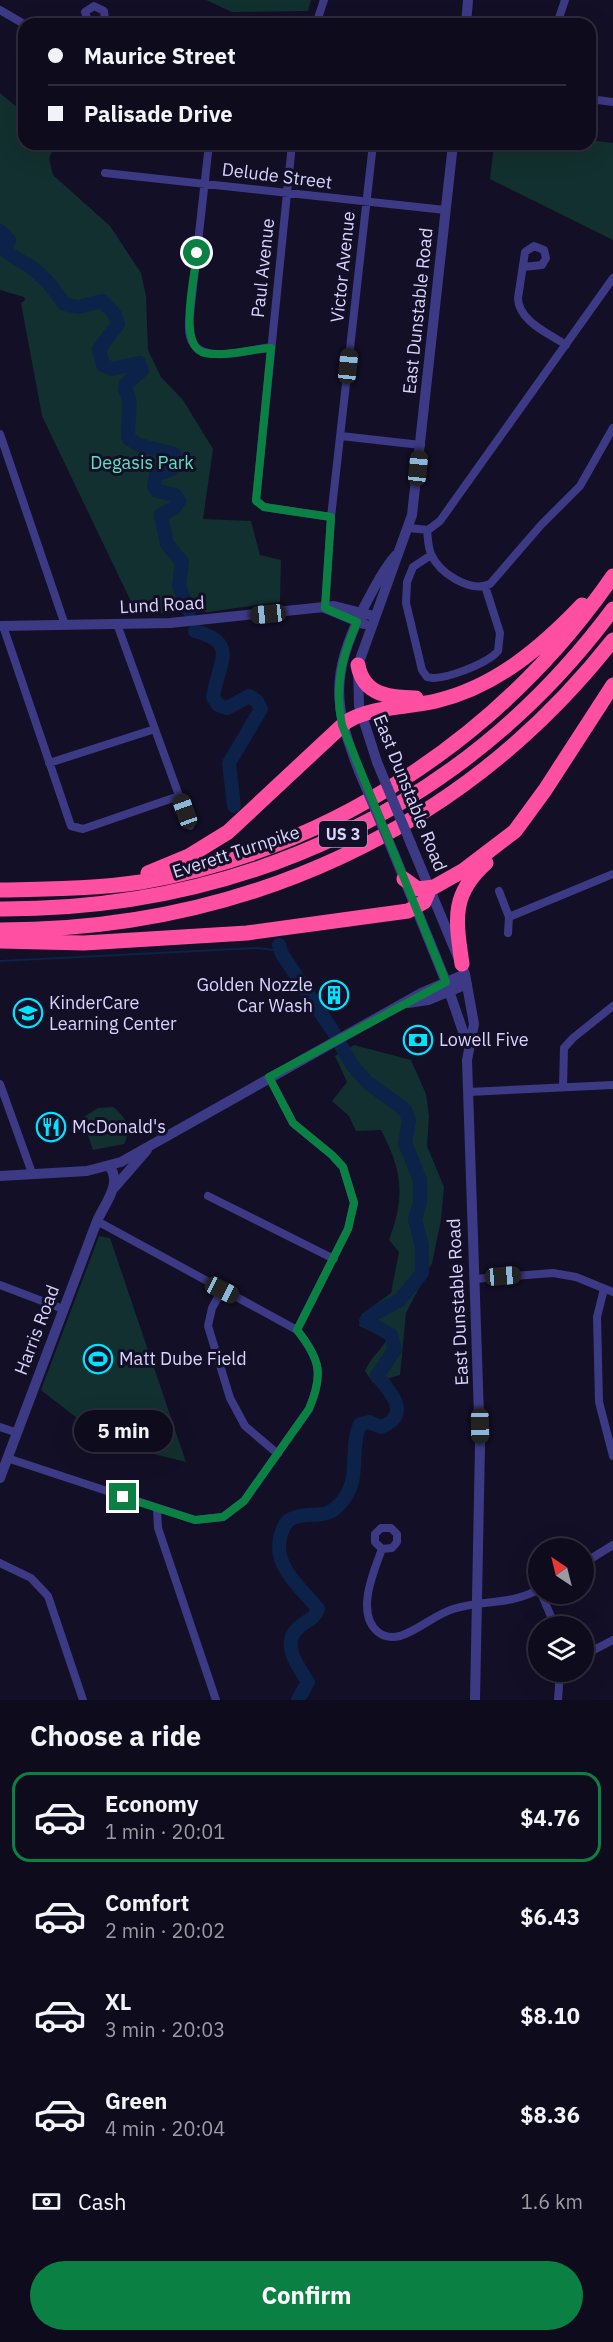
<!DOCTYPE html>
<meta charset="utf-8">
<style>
:root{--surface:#0e0b1c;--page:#171425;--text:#f1f3f6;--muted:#9b9ba3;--line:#2e2b3b;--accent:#0b8043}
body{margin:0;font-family:"IBM Plex Sans",sans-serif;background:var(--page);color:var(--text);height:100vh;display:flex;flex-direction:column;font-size:22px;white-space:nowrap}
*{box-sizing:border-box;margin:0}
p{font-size:20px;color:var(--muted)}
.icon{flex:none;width:33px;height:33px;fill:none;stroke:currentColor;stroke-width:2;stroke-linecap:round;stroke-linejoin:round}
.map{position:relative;height:1700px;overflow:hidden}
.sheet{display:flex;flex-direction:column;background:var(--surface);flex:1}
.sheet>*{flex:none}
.hud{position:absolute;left:18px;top:18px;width:578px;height:132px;border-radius:18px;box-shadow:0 6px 24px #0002,0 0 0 2px var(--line);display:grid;align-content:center;height:132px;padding:0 30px;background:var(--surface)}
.needle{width:39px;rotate:325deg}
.fabs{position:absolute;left:528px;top:1538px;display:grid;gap:12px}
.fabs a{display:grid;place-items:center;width:66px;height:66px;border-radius:50%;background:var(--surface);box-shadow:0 6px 24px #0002,0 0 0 2px var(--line);font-size:30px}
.end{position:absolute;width:27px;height:27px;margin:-14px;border:8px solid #0b8043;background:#fff;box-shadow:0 0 0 3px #fff}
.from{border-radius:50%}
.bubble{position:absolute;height:42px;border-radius:21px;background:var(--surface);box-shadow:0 6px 24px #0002,0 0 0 2px var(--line);font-size:20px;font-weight:800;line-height:42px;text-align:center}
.car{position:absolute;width:18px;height:36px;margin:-18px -9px;border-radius:8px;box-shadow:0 0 4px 2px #0007;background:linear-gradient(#222 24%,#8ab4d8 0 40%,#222 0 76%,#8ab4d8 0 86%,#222 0)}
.hud b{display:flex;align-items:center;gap:21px;height:57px;font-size:22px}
.hud b+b{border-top:2px solid var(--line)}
.hud i{width:15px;height:15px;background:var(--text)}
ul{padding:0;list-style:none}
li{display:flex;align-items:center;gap:18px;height:90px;margin:0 12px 9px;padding:0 18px;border:3px solid transparent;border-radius:18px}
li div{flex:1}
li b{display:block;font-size:22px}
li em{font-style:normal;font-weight:800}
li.selected{border-color:var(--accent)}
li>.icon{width:54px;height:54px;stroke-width:1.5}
h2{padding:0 30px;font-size:27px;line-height:72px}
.pay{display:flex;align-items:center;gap:15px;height:66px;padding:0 30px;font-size:22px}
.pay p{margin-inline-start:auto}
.action{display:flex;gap:12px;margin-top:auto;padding:12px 30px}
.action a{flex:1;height:69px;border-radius:36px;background:var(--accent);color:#fff;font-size:24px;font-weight:800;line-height:69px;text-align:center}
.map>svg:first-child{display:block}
.green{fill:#12302f}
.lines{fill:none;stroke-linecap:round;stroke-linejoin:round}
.stream{stroke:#0c2248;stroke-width:2}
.river{stroke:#0c2248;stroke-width:14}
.minor{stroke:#3d3a85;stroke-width:8}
.tertiary{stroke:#3d3a85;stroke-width:10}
.motorway{stroke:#ff4fa3;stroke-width:15}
.tertiary-bridge{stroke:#3d3a85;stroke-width:10}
.route{stroke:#0b8043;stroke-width:8}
.labels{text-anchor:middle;stroke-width:6;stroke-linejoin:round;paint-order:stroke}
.shield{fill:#130f26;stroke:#9e99be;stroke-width:1.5}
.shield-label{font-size:16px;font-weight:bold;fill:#d9d4ff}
.street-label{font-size:18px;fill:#d9d4ff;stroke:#130f26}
.park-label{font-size:18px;fill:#5fe0c0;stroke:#130f26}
.poi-label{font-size:18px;fill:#d9d4ff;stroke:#130f26;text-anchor:start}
</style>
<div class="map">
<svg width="613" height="1700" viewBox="0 0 613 1700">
<rect width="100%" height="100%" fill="#130f26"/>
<!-- green -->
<path class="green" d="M206,0H311L308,11L232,12Z
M0,93L24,113V144H55L49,159L53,175L110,226L141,273L146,296L148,350L161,377L183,400L213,449L203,519L251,521L260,555L281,560L280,602L208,612L137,614L42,416L21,303L25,300L24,297L0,290Z
M590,140L613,143V240L490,179L494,144H590Z
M354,1045L411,1060L426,1094L429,1116L427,1146L444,1187L441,1220L432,1263L406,1313L400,1375L373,1383L365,1371C371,1356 384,1348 387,1338L359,1326L362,1314L391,1293L399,1252L389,1240C405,1197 403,1172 381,1130L356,1131L349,1116L332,1101L347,1082L335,1056Z
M113,1107C126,1117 132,1128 124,1144L93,1150L82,1118L98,1108Z
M99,1236L110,1238L186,1462L109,1443L41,1390Z"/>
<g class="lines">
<!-- stream -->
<path class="stream" d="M0,961L258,948L280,951"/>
<!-- river -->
<path class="river" d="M0,231L9,240L4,249C12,257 19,260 28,265C42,274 55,290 64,304L78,307L102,301L114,313L118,324L99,349L103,365L112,369L139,363L142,370L126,384L125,390C135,403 125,423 129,439L139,445L174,454L176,462L172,469L156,475L154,486L157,491L175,495L179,501L174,508L161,515L167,544L182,562L179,586L189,611
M195,631C240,643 218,663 213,697L218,705L227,708L249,696L257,701L261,709L229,763L234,806
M279,945L282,954L334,1033
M298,1700L308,1682C299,1667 281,1646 297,1629C305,1620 314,1621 318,1609C301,1587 271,1566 281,1534C283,1528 285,1522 291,1519C313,1508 325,1525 344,1499C361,1476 349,1449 360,1424L369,1422L381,1427C412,1415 391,1392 377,1376L395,1349L391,1335L366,1321L375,1313L400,1300L422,1273V1246L415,1219L420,1203V1180L405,1143L409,1121L405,1110L367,1082L353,1066L341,1046"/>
<!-- minor -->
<path class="minor" d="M0,10L24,24
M89,24L85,12L94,6L104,11L105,20L101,24
M316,24L324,0
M557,24L565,0
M590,99L613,102
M209,144L189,323C186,370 241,351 271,347
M292,144L256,500L264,507L331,517
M105,173L445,210
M523,267L542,265L546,258L544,250L534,246L525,252L518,298C518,321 550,334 566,345
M0,434L65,625
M341,436L421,445
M409,528L428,530L440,521L613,278
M427,531C428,538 428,547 431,554C439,573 470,593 490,584L541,525L580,486L613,428
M431,555L413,567L407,582L406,603L422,670L427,677C442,682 488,663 498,651L500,633L485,586
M325,608L331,517L373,144
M117,624L190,826
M3,626L71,826L83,829L179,796
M49,763L155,729
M499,891L509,917L508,933
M509,917L613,874
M269,1077L293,1123L332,1155L343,1167L354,1203L348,1229L297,1330
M0,1084L32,1173
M563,1087L564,1048L573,1038L613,1006
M468,1092L613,1085
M208,1196L334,1259
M474,1279L553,1273L576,1277L613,1292
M0,1285L63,1309
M604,1289L597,1317L599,1402L613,1456
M222,1290L212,1308L208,1326L230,1398L245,1426L278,1454
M0,1427L15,1432
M7,1458L195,1520L223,1517L244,1501L309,1409C324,1374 320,1359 297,1330L97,1221
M157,1509L158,1528L216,1700
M382,1549L392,1548L397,1542V1534L391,1528H381L375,1534V1542L382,1549C374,1571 355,1613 378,1632C384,1637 392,1638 400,1636C419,1630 434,1615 453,1609C483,1599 507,1606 538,1590
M0,1563L31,1578L48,1596L83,1700
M584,1563L613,1545
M541,1593L555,1626
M584,1655L613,1640
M558,1700L560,1671"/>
<!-- tertiary -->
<path class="tertiary" d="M466,24L468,0
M325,608L364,624
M0,626L170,623L334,606L374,616
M377,762L359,706L358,665L412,515L453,144
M359,771C333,704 331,676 362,611C372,592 382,571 396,555
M411,844L465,974L474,1024L467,1060L480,1445L475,1700
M394,854L446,982L468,1046
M408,1003L428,1000L467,984
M0,1176L87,1171L121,1162L421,993L465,974
M114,1188L147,1150
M0,1478L97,1221C105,1203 123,1183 109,1166"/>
<!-- motorway -->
<path class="motorway" d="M358,665C363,695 390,698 416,698
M148,873L189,856L228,832L346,722C372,706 407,708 436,701C495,687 541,648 582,605
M404,879L418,889L434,887L464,870L515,831L545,790L613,685
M0,890C47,889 95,889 141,882C333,849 503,735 613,576
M0,909C245,910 466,807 613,609
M0,930C242,930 462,832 613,640
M0,941L84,943L247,933L408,911L424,902L430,888
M462,964C456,921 450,895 486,863"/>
<!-- tertiary-bridge -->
<path class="tertiary-bridge" d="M377,762L411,844
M359,771L394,854"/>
</g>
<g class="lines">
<!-- route -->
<path class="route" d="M123,1497L195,1520L223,1517L244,1501L309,1409C324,1374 320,1359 297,1330L348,1229L354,1203L343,1167L332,1155L293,1123L269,1077L446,982L342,725C334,688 342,656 357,622L325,608L331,517L264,507L256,501L271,348C252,349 225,357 205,353C177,348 195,275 197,253"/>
</g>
<!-- icons -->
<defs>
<g id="building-ring" transform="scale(1.5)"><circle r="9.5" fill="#130f26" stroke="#00e5ff" stroke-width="1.5"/><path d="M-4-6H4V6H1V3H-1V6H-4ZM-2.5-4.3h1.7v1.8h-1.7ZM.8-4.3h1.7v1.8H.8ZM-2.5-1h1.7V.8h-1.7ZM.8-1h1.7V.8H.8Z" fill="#00e5ff"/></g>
<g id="school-ring" transform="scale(1.5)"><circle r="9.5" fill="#130f26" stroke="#00e5ff" stroke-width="1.5"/><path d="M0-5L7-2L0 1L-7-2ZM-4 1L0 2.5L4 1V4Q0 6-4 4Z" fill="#00e5ff"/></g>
<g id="bank-ring" transform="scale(1.5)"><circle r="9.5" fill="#130f26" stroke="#00e5ff" stroke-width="1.5"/><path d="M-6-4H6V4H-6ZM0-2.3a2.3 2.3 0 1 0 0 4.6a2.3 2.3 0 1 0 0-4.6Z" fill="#00e5ff"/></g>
<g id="restaurant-ring" transform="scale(1.5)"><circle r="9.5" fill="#130f26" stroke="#00e5ff" stroke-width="1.5"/><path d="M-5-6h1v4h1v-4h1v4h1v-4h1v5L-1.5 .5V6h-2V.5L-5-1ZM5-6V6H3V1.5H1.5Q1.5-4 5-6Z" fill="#00e5ff"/></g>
<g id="stadium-ring" transform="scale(1.5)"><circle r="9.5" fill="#130f26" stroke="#00e5ff" stroke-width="1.5"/><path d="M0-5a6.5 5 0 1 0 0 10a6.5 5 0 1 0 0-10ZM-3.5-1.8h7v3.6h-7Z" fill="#00e5ff"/></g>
</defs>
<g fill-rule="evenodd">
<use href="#building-ring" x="334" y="995"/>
<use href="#school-ring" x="28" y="1013"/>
<use href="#bank-ring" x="418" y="1040"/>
<use href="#restaurant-ring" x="51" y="1127"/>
<use href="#stadium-ring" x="98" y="1359"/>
</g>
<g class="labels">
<!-- shield labels -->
<rect class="shield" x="319" y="821" width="48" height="26" rx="4.5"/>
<g class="shield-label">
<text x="343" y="840">US 3</text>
</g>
<!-- street labels -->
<g class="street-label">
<text transform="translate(277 176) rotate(7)" y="6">Delude Street</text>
<text transform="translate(343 267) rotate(-84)" y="6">Victor Avenue</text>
<text transform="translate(263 268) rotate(-84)" y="6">Paul Avenue</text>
<text transform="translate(418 311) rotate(-84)" y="6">East Dunstable Road</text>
<text transform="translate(162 605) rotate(-3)" y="6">Lund Road</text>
<text transform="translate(410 793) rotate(68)" y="6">East Dunstable Road</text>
<text transform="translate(236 852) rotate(-18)" y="6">Everett Turnpike</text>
<text transform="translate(458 1302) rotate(-93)" y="6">East Dunstable Road</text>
<text transform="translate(37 1330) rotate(-69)" y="6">Harris Road</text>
</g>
<!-- park labels -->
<g class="park-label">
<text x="142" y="469">Degasis Park</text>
</g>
<!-- poi labels -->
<g class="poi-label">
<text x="313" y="991" text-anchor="end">Golden Nozzle<tspan x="313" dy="21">Car Wash</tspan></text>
<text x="49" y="1009">KinderCare<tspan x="49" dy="21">Learning Center</tspan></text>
<text x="439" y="1046">Lowell Five</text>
<text x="72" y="1133">McDonald's</text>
<text x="119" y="1365">Matt Dube Field</text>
</g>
</g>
</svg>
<div class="fabs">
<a><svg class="needle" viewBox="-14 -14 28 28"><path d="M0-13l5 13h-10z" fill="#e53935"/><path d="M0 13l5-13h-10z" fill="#9b9ba3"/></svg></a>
<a><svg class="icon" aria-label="layers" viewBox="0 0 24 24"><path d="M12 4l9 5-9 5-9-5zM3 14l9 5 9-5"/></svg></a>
</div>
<i class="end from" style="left:197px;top:253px"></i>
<i class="end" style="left:123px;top:1497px"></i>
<div class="bubble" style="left:74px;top:1410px;width:99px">5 min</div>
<i class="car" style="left:348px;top:366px;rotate:6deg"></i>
<i class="car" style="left:418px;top:468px;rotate:6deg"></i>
<i class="car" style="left:268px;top:614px;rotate:264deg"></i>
<i class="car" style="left:185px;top:811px;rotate:340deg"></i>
<i class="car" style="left:503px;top:1276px;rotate:85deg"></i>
<i class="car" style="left:222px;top:1290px;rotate:117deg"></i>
<i class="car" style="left:480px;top:1426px;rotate:179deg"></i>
<div class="hud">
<b><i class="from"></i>Maurice Street</b>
<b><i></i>Palisade Drive</b>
</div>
</div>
<section class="sheet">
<h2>Choose a ride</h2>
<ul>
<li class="selected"><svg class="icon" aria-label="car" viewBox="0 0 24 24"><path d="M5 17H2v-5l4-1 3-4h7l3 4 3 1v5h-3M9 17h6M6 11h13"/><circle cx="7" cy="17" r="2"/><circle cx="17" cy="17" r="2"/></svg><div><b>Economy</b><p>1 min · 20:01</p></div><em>$4.76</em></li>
<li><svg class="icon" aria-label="car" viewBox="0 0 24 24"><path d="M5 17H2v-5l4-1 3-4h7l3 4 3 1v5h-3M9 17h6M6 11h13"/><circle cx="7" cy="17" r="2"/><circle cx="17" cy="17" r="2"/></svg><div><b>Comfort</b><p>2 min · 20:02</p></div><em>$6.43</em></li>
<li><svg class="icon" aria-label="car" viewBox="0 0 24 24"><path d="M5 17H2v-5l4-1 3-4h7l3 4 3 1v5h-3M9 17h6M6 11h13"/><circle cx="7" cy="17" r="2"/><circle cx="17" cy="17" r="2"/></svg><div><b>XL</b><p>3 min · 20:03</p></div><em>$8.10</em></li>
<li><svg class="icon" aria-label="car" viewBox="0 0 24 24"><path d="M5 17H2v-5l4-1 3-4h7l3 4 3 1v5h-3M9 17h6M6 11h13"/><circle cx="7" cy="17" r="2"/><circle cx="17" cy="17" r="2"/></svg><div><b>Green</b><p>4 min · 20:04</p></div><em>$8.36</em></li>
</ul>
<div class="pay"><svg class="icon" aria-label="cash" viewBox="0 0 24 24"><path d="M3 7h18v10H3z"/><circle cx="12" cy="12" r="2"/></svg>Cash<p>1.6 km</p></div>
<div class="action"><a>Confirm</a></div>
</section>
